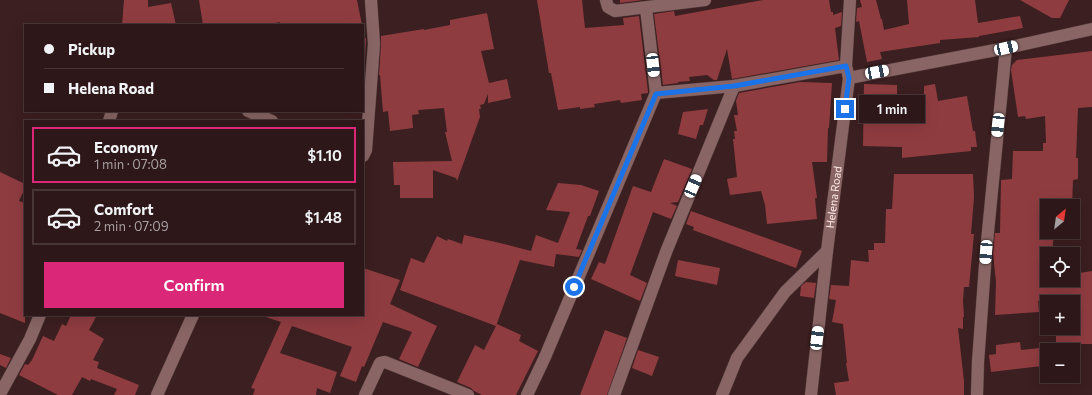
<!DOCTYPE html>
<meta charset="utf-8">
<style>
:root{--surface:#2d1718;--page:#352021;--text:#f1f3f6;--muted:#a79fa2;--line:#483637;--accent:#db2777}
body{margin:0;font-family:Commissioner,sans-serif;background:var(--page);color:var(--text);height:100vh;display:flex;flex-direction:column;font-size:15px;white-space:nowrap}
*{box-sizing:border-box;margin:0}
p{font-size:13px;color:var(--muted)}
.icon{flex:none;width:22px;height:22px;fill:none;stroke:currentColor;stroke-width:2;stroke-linecap:round;stroke-linejoin:round}
.map{position:relative;flex:1;overflow:hidden}
.drawer{position:absolute;left:24px;top:120px;width:340px;height:196px;display:flex;flex-direction:column;background:var(--surface);border-radius:0px;box-shadow:0 4px 16px #0002,0 0 0 1px var(--line)}
.drawer>*{flex:none}
.hud{position:absolute;left:24px;top:24px;width:340px;height:88px;border-radius:0px;box-shadow:0 4px 16px #0002,0 0 0 1px var(--line);display:grid;align-content:center;height:88px;padding:0 20px;background:var(--surface)}
.needle{width:26px;rotate:29deg}
.controls{position:absolute;left:1040px;top:199px;display:grid;gap:8px}
.controls a{display:grid;place-items:center;width:40px;height:40px;border-radius:0px;background:var(--surface);box-shadow:0 4px 16px #0002,0 0 0 1px var(--line);font-size:20px}
.end{position:absolute;width:18px;height:18px;margin:-9px;border:5px solid #1a73e8;background:#fff;box-shadow:0 0 0 2px #fff}
.from{border-radius:50%}
.bubble{position:absolute;height:28px;border-radius:0px;background:var(--surface);box-shadow:0 4px 16px #0002,0 0 0 1px var(--line);font-size:13px;font-weight:600;line-height:28px;text-align:center}
.car{position:absolute;width:12px;height:24px;margin:-12px -6px;border-radius:5px;box-shadow:0 0 3px 1px #0007;background:linear-gradient(#fff 24%,#345 0 40%,#fff 0 76%,#345 0 86%,#fff 0)}
.hud b{display:flex;align-items:center;gap:14px;height:38px;font-size:15px}
.hud b+b{border-top:1px solid var(--line)}
.hud i{width:10px;height:10px;background:var(--text)}
ul{padding:7px 0 0;list-style:none}
li{display:flex;align-items:center;gap:12px;height:56px;margin:0 8px 6px;padding:0 12px;border:2px solid var(--line);border-radius:0px}
li div{flex:1}
li b{display:block;font-size:15px}
li em{font-style:normal;font-weight:600}
li.current{border-color:var(--accent)}
li>.icon{width:36px;height:36px;stroke-width:1.5}
.button{display:flex;gap:8px;margin-top:auto;padding:8px 20px}
.button a{flex:1;height:46px;border-radius:0px;background:var(--accent);color:#fff;font-size:16px;font-weight:600;line-height:46px;text-align:center}
.map>svg:first-child{display:block}
.building{fill:#8f3c40}
.lines{fill:none;stroke-linecap:round;stroke-linejoin:round}
.minor-casing{stroke:#573e3f;stroke-width:13}
.minor{stroke:#896665;stroke-width:12}
.route{stroke:#1a73e8;stroke-width:5}
.labels{text-anchor:middle;stroke-width:3;stroke-linejoin:round;paint-order:stroke}
.street-label{font-size:11px;fill:#feeae9;stroke:#1a0d0d}
</style>
<div class="map">
<svg width="1092" height="395" viewBox="0 0 1092 395">
<rect width="100%" height="100%" fill="#3c1f20"/>
<!-- building -->
<path class="building" d="M124,0H148V7L171,3L176,25H122Z
M199,0H357L362,25H281L280,22L266,25H203Z
M537,0H582L585,28L624,25L623,18L639,16L648,92V93L641,94L642,100L621,103L620,100L594,104L595,107L580,109V107L558,110L551,73H549Z
M620,0H643L620,3Z
M763,0H829L831,12H833V15L842,12L841,26L835,28L839,60L732,79L727,49L717,80H714L707,75L689,77L690,81L678,82V83L663,85L654,14L674,11L675,16Z
M860,0H876L881,19H882L884,30L909,24L907,0H975L978,23L1020,16L1023,28L979,36V37L940,40V43L880,52L882,59L867,62L859,21L856,22L857,8L862,7Z
M1020,0H1069L1060,18H1052Z
M487,13L494,49L481,51L489,83L507,79L511,98L488,103V94L484,104L480,105L481,109H479L480,117L457,181L456,178L433,170V198H400V185H394L393,162L452,161L445,132H447L444,108L418,110L419,114L412,115L413,128L390,131L388,111L383,112L380,75H379L381,45V36L424,29V30L450,25V20Z
M366,38L364,78H363V39Z
M1092,51V107L1078,108L1076,158H1078V179L1073,180L1072,206H1047V232H1054L1052,254H1047V280H1073V274L1092,271V344H1056V328H1073V298L1038,301L1039,312L995,315L996,282L993,253L995,233H1000L1001,180L1012,179L1013,151H1043V143H1046L1045,116L1026,119L1025,116L1018,117L1011,70L1012,65L1017,60Z
M800,82L832,83L829,128H828L827,162H812L817,198H815L817,219L767,224L765,205L761,191L730,195L727,179L737,177L733,139H735L734,131H737L734,115H738L736,101L739,93Z
M864,84L897,85V96L924,94V86L935,84L938,101L967,96L973,131H975L977,147H971V151L902,158V147L863,146Z
M708,109L703,125H700L696,139L678,134L683,112Z
M664,159L692,169L678,202L670,203L677,206L671,219L653,212L630,275L647,283L640,301L591,279L599,262L605,264L633,186L651,192Z
M0,172L25,184V188L19,201L25,203V323L0,313Z
M894,174H973L974,197L971,234H974L969,287H964L963,301L964,317H963V329L958,328L964,381V395H836L834,383L849,381L846,363H847L843,324L832,322L836,300L829,299L831,285L849,286L851,260L869,262L868,250H874V243H885L886,209H892Z
M558,183L581,185L599,191L590,216H588L576,249L582,250L579,257L556,254L554,267L520,260L496,326L400,290L411,258L424,263L437,236L447,241L448,239L462,244L464,235L500,243L531,251L536,235L558,243L570,212L546,210Z
M691,211L802,251L796,268L693,230L694,227L686,224Z
M678,260L720,268L717,285L675,276Z
M363,268L400,280L390,304L437,326L418,367L399,359L412,332L383,322L364,367L362,366L356,382L340,376L352,347L292,326L280,353L337,372L330,393L317,388L316,395H253L255,389L251,388L281,322L266,317V315H363Z
M806,282L816,283L814,298L800,296L801,286Z
M71,315H97L89,330L104,339L93,360L99,362L97,368L139,385L135,395H114L117,389L91,379L90,381L82,377L72,395H58L19,375L25,364L28,365L32,360L43,336L54,341L62,324L66,326Z
M497,324L521,335L519,341L538,351L516,395H482L474,391L471,388L457,382L475,345L484,350Z
M605,330L627,338L607,395H580Z
M1020,342L1021,350L1040,348L1042,366L991,372L989,355L996,354V345Z
M638,350L659,357L652,376L632,368Z
M0,354L11,358L6,368L0,365Z"/>
<g class="lines">
<!-- minor casing -->
<g class="minor-casing">
<g id="minor">
<path d="M606,0L608,7L615,11L705,0"/>
<path d="M646,8L656,93"/>
<path d="M849,78L1006,48L1092,29"/>
<path d="M248,111L272,121"/>
<path d="M109,121L112,111"/>
<path d="M363,156L366,150L374,44L371,0"/>
<path d="M0,394L30,339L40,315"/>
<path d="M157,395L193,315"/>
<path d="M365,395L380,363L385,362L468,395"/>
<path d="M527,395L545,357L656,93L734,86L846,66"/>
<path d="M614,395L666,252L734,86"/>
<path d="M722,395L737,358L785,292L827,251"/>
<path id="s1" d="M811,395L827,251L849,78L846,66L850,0"/>
<path d="M977,395L978,362L986,252L1006,48"/>
</g>
</g>
<!-- minor -->
<use href="#minor" class="minor"/>
</g>
<g class="lines">
<!-- route -->
<path class="route" d="M574,287L656,94L734,86L846,66L849,78L845,109"/>
</g>
<g class="labels">
<!-- street labels -->
<g class="street-label">
<text dy="4" stroke="none"><textPath href="#s1" startOffset="199">Helena Road</textPath></text>
</g>
</g>
</svg>
<div class="controls">
<a><svg class="needle" viewBox="-14 -14 28 28"><path d="M0-13l5 13h-10z" fill="#e53935"/><path d="M0 13l5-13h-10z" fill="#a79fa2"/></svg></a>
<a><svg class="icon" aria-label="locate" viewBox="0 0 24 24"><circle cx="12" cy="12" r="6"/><path d="M12 2v4M12 18v4M2 12h4M18 12h4"/></svg></a>
<a>+</a>
<a>−</a>
</div>
<i class="end from" style="left:574px;top:287px"></i>
<i class="end" style="left:845px;top:109px"></i>
<div class="bubble" style="left:859px;top:95px;width:66px">1 min</div>
<i class="car" style="left:1006px;top:48px;rotate:77deg"></i>
<i class="car" style="left:653px;top:65px;rotate:174deg"></i>
<i class="car" style="left:877px;top:72px;rotate:79deg"></i>
<i class="car" style="left:998px;top:125px;rotate:186deg"></i>
<i class="car" style="left:693px;top:186px;rotate:23deg"></i>
<i class="car" style="left:986px;top:252px;rotate:184deg"></i>
<i class="car" style="left:817px;top:338px;rotate:7deg"></i>
<div class="hud">
<b><i class="from"></i>Pickup</b>
<b><i></i>Helena Road</b>
</div>
<section class="drawer">
<ul>
<li class="current"><svg class="icon" aria-label="car" viewBox="0 0 24 24"><path d="M5 17H2v-5l4-1 3-4h7l3 4 3 1v5h-3M9 17h6M6 11h13"/><circle cx="7" cy="17" r="2"/><circle cx="17" cy="17" r="2"/></svg><div><b>Economy</b><p>1 min · 07:08</p></div><em>$1.10</em></li>
<li><svg class="icon" aria-label="car" viewBox="0 0 24 24"><path d="M5 17H2v-5l4-1 3-4h7l3 4 3 1v5h-3M9 17h6M6 11h13"/><circle cx="7" cy="17" r="2"/><circle cx="17" cy="17" r="2"/></svg><div><b>Comfort</b><p>2 min · 07:09</p></div><em>$1.48</em></li>
</ul>
<div class="button"><a>Confirm</a></div>
</section>
</div>
